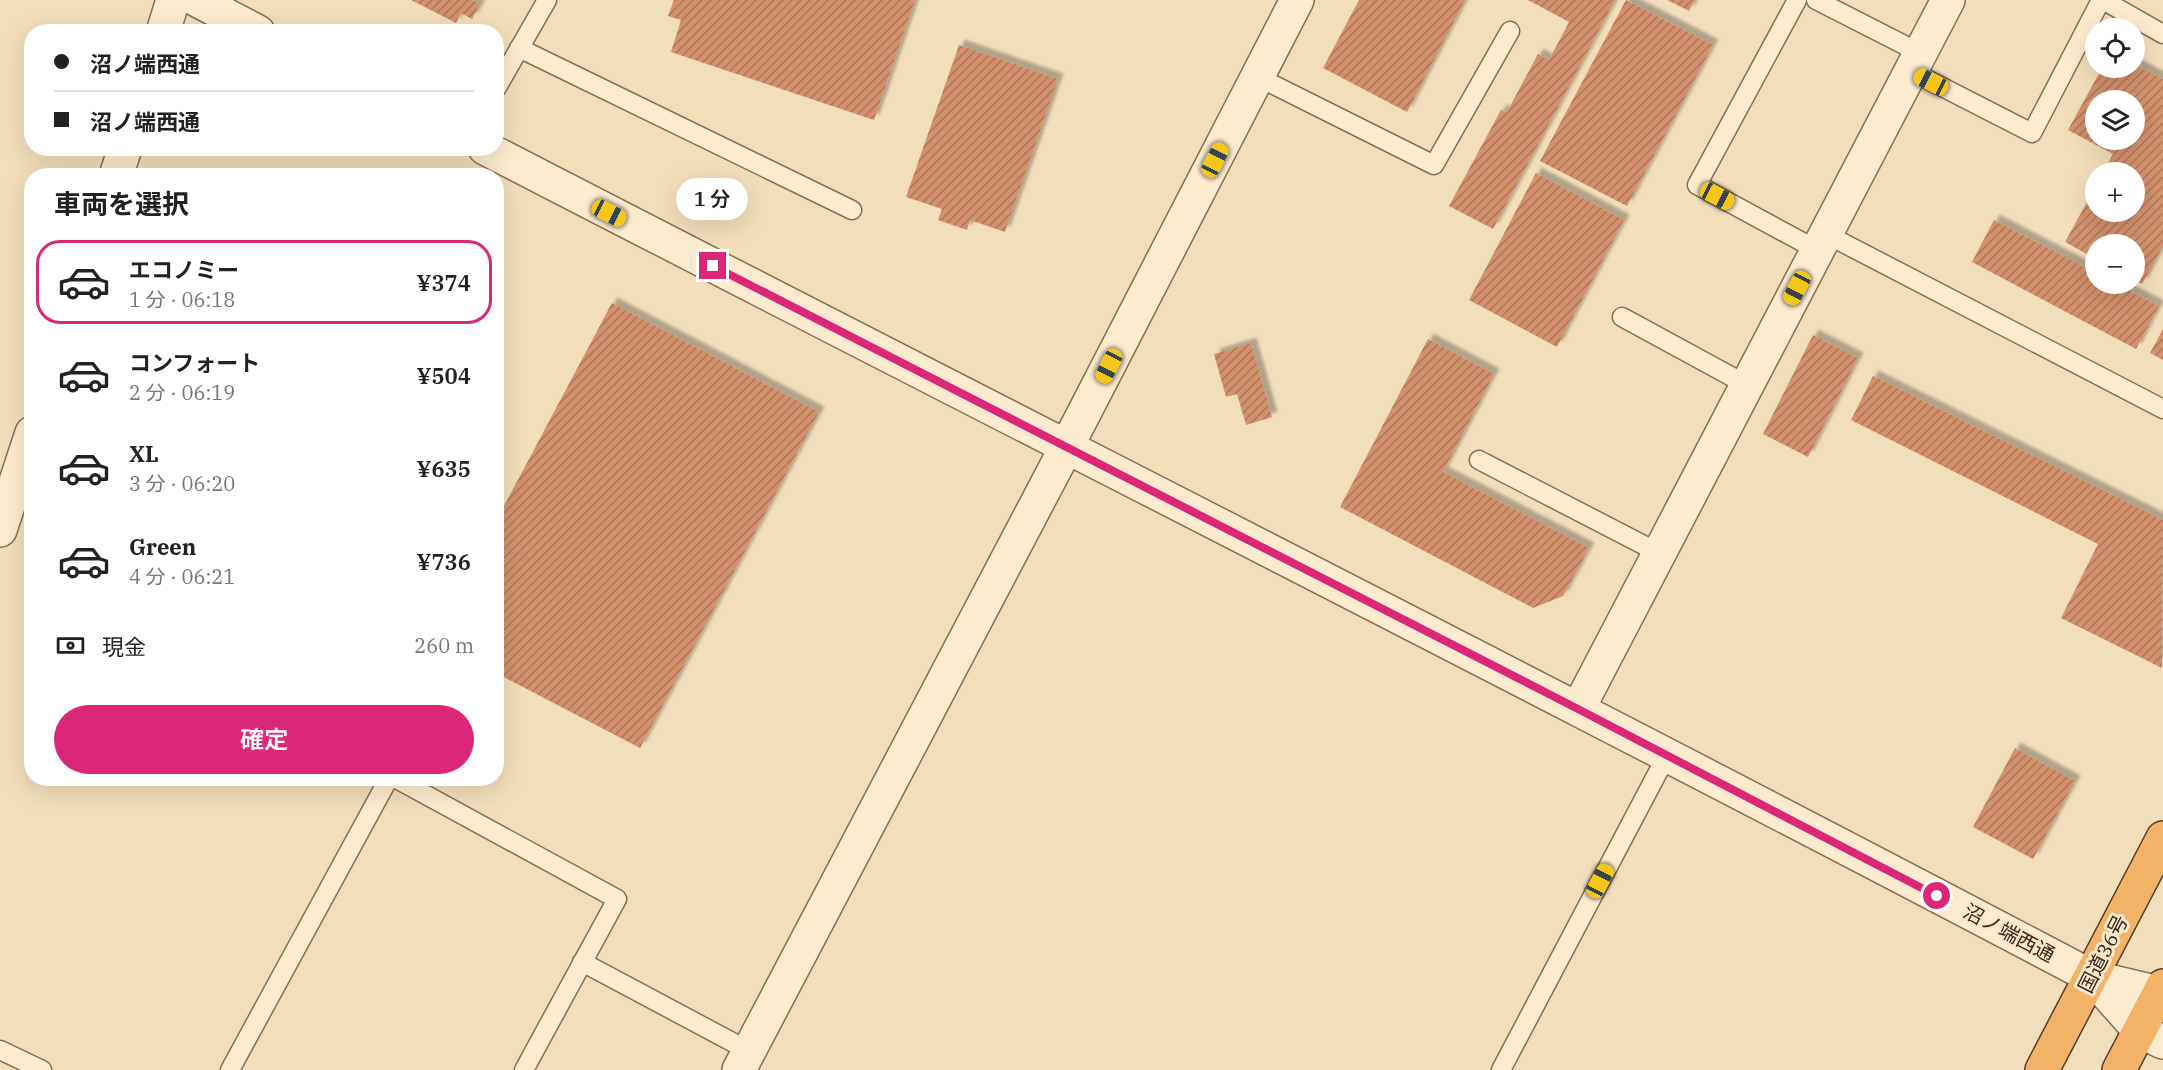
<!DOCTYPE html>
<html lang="ja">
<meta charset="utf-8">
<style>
:root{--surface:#fff;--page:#f2f2f2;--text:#222;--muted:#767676;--line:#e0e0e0;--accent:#db2777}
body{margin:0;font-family:"IBM Plex Serif","Noto Sans JP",serif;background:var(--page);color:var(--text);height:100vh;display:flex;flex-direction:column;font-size:22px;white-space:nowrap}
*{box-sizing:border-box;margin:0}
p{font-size:20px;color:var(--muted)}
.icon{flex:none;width:33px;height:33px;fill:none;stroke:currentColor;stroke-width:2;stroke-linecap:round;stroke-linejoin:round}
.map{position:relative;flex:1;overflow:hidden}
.details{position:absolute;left:24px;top:168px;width:480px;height:618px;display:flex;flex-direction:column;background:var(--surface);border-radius:24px;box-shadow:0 6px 24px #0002}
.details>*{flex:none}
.top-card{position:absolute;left:24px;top:24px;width:480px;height:132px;border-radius:24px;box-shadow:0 6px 24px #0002;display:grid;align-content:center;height:132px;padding:0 30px;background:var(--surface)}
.controls{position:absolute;left:2085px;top:18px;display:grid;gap:12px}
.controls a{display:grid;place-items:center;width:60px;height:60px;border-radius:50%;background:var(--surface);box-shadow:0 6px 24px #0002;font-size:30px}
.end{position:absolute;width:27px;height:27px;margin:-14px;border:8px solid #db2777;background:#fff;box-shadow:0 0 0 3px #fff}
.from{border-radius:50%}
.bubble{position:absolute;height:42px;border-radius:21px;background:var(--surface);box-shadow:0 6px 24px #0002;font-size:20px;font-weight:600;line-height:42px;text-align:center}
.car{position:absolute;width:18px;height:36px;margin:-18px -9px;border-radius:8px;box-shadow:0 0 4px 2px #0007;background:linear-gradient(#f5c518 24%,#345 0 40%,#f5c518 0 76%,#345 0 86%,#f5c518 0)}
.top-card b{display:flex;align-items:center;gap:21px;height:57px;font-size:22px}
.top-card b+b{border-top:2px solid var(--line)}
.top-card i{width:15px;height:15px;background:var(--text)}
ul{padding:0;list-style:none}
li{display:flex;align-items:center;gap:18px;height:84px;margin:0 12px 9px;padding:0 18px;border:3px solid transparent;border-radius:24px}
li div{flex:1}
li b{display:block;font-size:22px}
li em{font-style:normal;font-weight:600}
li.active{border-color:var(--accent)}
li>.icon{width:54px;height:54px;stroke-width:1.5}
h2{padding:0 30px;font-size:27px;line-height:72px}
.pay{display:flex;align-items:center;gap:15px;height:66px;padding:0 30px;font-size:22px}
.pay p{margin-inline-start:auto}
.cta{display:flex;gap:12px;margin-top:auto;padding:12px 30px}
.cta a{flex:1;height:69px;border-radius:36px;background:var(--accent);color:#fff;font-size:24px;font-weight:600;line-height:69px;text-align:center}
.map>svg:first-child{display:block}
.building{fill:url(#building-hatch);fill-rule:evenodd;filter:url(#shadow)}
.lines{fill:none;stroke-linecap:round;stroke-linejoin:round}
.service-casing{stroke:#8a6d54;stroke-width:21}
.minor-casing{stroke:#8a6d54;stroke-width:36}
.tertiary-casing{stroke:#8a6d54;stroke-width:36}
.trunk-casing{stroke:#573b29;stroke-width:36}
.service{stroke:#fcebcf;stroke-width:18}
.minor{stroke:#fcebcf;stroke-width:33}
.tertiary{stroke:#fcebcf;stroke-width:33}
.trunk{stroke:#f2b368;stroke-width:33}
.route{stroke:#db2777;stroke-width:8}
.labels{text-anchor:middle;stroke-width:6;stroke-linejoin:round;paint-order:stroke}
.street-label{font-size:20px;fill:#38261a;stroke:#f8e8cb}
</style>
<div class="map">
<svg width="2163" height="1070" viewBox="0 0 2163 1070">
<defs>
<pattern id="building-hatch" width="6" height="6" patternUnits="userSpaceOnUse" patternTransform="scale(1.5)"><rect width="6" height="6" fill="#d4916d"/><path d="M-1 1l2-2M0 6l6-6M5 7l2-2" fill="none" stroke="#ad7659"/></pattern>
<filter id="shadow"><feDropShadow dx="5.5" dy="-5.5" stdDeviation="1.5" flood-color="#0004"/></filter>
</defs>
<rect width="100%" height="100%" fill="#f2debb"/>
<!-- building -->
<path class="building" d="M411,0H472L480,4L472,19L461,13L456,23Z
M674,0H915L874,120L671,52L681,20L668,16Z
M1359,0H1465L1407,112L1323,68Z
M1528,0H1615L1493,229L1449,206L1501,110L1507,112L1538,54L1549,60L1569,22Z
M1626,0L1713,45L1627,206L1540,161Z
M1667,0H1695L1689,11Z
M959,45L1058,79L1005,232L970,220L967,230L938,220L942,209L906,197Z
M2134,64L2163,79V246L2142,284L2134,280V244H2096V259L2065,242L2096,186V212H2134V172H2103L2113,154L2068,130L2102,68H2134ZM2096,100H2134V140H2096Z
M1536,173L1624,220L1557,347L1469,300Z
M1994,220L2096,273V284H2116L2159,306L2136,349L1972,262Z
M612,303L819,412L640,748L496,673V521Z
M2163,329V360L2150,353Z
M1813,335L1858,358L1808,457L1763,434Z
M1428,339L1494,374L1443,472L1589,548L1563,596L1533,608L1340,507Z
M1251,343L1272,417L1246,425L1237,394L1226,397L1214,354Z
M1873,376L2163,520L2162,668L2061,618L2098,544L1851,420Z
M2015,748L2075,781L2033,859L1973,827Z"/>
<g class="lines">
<!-- service casing -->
<g class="service-casing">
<path id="service" d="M1797,0L1697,185L1817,250
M1816,0L1920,53
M2103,0L2163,34
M519,48L852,210
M1911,71L2032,133L2101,0
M1258,77L1434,165L1510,31
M496,89L547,0
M1826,234L2163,409
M1622,317L1747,385
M1479,460L1659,553
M395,778L617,899L524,1070
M582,962L749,1051
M0,1050L42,1070
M230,1070L389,778
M1501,1070L1667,755"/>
</g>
<!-- minor casing -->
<g class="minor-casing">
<path id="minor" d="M197,0L258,32
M163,32L173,0
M485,148C1021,425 1559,696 2092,977
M116,176L125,148
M0,530L32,433
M1578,709L1948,0
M739,1070L1066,448L1297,0"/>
</g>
<!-- tertiary casing -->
<g class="tertiary-casing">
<path id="tertiary" d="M2092,977L2140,1031L2163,1042
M2092,977L2163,994"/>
</g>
<!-- trunk casing -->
<g class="trunk-casing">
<path id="trunk" d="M2042,1070L2163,838
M2119,1070L2163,986"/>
</g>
<!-- service -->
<use href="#service" class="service"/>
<!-- minor -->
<use href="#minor" class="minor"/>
<!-- tertiary -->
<use href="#tertiary" class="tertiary"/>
<!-- trunk -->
<use href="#trunk" class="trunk"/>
</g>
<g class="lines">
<!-- route -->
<path class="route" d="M713,266L1578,709L1937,896"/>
</g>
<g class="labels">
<!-- street labels -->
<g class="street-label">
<text transform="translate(2009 933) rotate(28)" y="7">沼ノ端西通</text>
<text transform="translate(2103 954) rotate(-63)" y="7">国道36号</text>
</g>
</g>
</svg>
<div class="controls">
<a><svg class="icon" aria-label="locate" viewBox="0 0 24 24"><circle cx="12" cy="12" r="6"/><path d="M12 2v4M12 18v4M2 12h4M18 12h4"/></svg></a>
<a><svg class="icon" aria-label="layers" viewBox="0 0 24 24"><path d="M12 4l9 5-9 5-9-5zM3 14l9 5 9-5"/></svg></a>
<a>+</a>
<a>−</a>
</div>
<i class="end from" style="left:1937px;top:896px"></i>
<i class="end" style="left:713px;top:266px"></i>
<div class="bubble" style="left:676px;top:178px;width:72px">1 分</div>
<i class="car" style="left:1931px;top:82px;rotate:297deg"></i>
<i class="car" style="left:1215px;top:160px;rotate:27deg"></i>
<i class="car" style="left:1717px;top:196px;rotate:118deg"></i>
<i class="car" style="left:609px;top:213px;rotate:117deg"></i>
<i class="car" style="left:1797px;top:288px;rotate:208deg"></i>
<i class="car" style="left:1109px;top:366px;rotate:207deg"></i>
<i class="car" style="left:1600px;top:881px;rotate:28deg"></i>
<div class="top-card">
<b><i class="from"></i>沼ノ端西通</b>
<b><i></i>沼ノ端西通</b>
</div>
<section class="details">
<h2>車両を選択</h2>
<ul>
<li class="active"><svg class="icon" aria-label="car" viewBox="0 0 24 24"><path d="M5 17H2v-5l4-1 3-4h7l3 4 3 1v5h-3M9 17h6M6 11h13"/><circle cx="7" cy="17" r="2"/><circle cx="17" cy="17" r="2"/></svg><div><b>エコノミー</b><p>1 分 · 06:18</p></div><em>¥374</em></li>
<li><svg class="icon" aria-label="car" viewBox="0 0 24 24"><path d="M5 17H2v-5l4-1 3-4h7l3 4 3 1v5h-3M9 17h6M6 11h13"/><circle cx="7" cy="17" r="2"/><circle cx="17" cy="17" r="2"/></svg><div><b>コンフォート</b><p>2 分 · 06:19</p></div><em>¥504</em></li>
<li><svg class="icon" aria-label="car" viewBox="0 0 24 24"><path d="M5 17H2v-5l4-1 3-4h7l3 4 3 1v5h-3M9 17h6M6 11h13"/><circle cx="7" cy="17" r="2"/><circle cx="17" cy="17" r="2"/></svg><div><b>XL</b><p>3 分 · 06:20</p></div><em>¥635</em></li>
<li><svg class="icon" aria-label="car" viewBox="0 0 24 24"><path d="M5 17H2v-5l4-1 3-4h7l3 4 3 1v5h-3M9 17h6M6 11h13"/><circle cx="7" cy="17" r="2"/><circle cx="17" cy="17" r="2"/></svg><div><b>Green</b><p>4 分 · 06:21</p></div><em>¥736</em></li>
</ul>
<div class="pay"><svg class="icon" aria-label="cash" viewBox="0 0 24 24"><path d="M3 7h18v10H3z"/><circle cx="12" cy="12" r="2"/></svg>現金<p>260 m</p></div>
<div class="cta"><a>確定</a></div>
</section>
</div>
